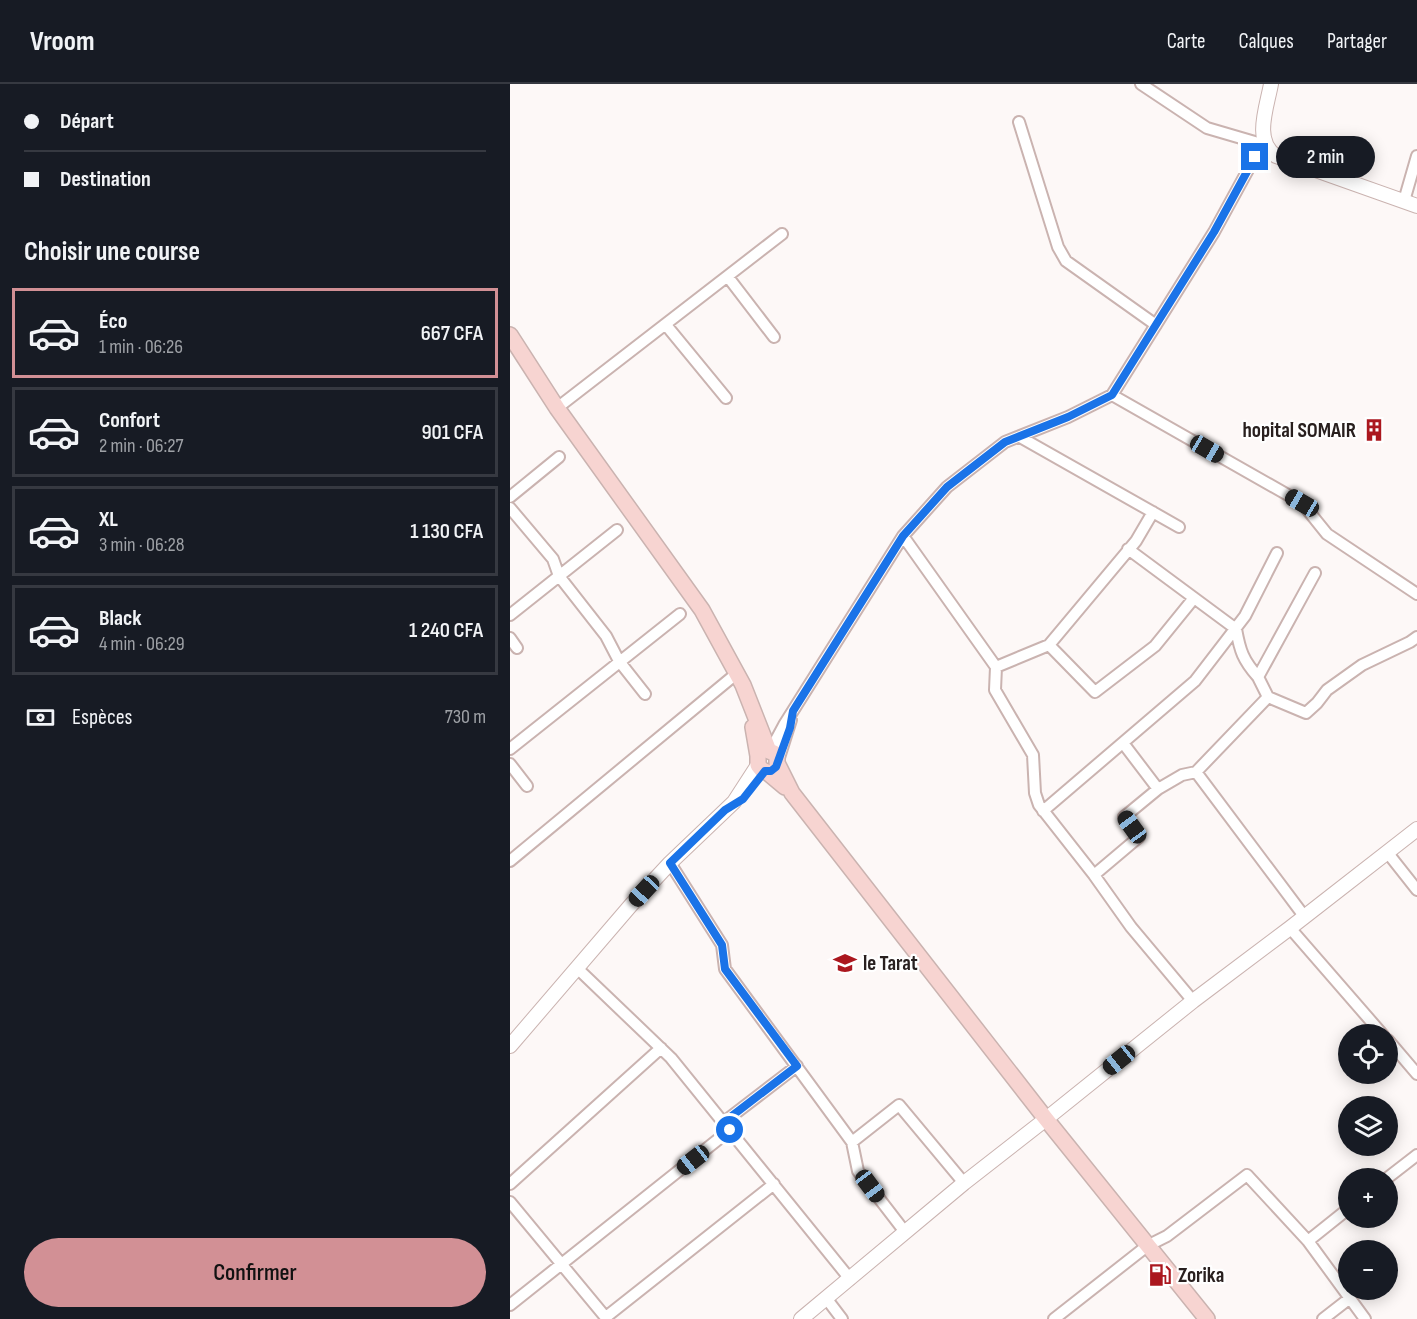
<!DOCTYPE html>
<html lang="fr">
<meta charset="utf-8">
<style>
:root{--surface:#171b24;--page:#20242c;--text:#f1f3f6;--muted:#9ea1a6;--line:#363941;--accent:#d29095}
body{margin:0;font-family:"Sofia Sans Condensed",sans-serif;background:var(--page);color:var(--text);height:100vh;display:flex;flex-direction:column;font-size:22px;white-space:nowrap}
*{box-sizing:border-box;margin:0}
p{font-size:20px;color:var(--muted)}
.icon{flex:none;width:33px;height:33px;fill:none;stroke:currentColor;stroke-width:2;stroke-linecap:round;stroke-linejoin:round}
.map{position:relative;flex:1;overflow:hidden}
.drawer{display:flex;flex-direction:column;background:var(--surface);width:510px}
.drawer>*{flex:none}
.guide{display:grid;align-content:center;height:132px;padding:0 24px;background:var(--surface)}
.controls{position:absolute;left:828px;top:940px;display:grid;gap:12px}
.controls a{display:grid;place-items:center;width:60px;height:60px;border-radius:50%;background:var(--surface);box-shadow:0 3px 15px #0003;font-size:30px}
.end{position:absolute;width:27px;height:27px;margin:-14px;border:8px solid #1a73e8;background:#fff;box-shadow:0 0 0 3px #fff}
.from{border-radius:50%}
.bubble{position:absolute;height:42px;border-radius:21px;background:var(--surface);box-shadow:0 3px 15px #0003;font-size:20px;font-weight:600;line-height:42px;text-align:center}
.car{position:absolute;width:18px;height:36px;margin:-18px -9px;border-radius:8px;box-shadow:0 0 4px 2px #0007;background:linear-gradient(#222 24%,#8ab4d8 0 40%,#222 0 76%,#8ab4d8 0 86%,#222 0)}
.guide b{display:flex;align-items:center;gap:21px;height:57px;font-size:22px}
.guide b+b{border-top:2px solid var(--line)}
.guide i{width:15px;height:15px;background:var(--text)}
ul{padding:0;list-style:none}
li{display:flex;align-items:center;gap:18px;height:90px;margin:0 12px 9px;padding:0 12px;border:3px solid var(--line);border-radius:0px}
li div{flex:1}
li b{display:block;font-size:22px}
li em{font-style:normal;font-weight:600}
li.current{border-color:var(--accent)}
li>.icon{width:54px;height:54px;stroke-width:1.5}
h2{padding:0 24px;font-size:27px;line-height:72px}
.pay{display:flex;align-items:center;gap:15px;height:66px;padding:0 24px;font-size:22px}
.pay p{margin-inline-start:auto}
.action{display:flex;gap:12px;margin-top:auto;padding:12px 24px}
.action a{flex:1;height:69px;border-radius:36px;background:var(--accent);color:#111;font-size:24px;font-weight:600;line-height:69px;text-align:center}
header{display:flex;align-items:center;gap:36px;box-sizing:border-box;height:84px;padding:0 30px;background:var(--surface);border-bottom:2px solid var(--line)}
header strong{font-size:28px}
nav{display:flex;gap:33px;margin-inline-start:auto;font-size:21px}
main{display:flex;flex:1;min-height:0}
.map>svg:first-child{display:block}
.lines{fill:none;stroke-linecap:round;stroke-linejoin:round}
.minor-casing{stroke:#cab3b0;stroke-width:14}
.tertiary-casing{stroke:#cab3b0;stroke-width:16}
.secondary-casing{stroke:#cab3b0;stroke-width:18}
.minor{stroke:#fff;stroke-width:10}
.tertiary{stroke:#fff;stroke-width:14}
.secondary{stroke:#f7d4d1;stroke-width:15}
.route{stroke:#1a73e8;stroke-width:8}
.labels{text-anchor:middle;stroke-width:4.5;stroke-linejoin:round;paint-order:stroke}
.poi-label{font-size:21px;font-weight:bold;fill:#29201f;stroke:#fff;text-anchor:start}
</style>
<header>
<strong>Vroom</strong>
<nav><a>Carte</a><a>Calques</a><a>Partager</a></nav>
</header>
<main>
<section class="drawer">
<div class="guide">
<b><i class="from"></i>Départ</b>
<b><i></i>Destination</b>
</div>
<h2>Choisir une course</h2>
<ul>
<li class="current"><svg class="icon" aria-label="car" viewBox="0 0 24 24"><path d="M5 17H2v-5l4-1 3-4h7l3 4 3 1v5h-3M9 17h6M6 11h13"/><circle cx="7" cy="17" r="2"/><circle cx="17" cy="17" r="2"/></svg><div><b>Éco</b><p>1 min · 06:26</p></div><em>667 CFA</em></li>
<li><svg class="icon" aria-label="car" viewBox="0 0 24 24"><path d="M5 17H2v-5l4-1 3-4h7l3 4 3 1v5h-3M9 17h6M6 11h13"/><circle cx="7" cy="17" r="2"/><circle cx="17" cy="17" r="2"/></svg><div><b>Confort</b><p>2 min · 06:27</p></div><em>901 CFA</em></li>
<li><svg class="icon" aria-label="car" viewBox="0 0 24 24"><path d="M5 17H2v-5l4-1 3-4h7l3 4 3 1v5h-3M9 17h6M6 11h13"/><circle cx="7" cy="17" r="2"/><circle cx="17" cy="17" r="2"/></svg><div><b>XL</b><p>3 min · 06:28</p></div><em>1 130 CFA</em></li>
<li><svg class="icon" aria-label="car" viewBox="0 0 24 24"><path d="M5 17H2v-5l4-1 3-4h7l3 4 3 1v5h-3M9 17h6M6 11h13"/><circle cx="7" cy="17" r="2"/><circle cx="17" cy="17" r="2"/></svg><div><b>Black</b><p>4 min · 06:29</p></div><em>1 240 CFA</em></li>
</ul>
<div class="pay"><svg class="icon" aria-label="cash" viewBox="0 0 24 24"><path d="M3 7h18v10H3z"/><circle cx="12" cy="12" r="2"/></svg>Espèces<p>730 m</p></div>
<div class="action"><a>Confirmer</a></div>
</section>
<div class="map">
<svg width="907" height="1235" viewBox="0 0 907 1235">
<rect width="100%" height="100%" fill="#fdf8f7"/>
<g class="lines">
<!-- minor casing -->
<g class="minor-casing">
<path id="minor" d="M509,38L548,163L556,177L646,241
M894,117L907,72
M218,193L264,253
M156,241L216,314
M602,311L792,419L817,450L907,510
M47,324L272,150
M510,353L669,443
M0,413L49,373
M0,424L43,475L49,492L96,552L109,577L135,610
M393,452L486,583L485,606L523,671L525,709L529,721L584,791L621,843L683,917
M618,465L726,545C730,567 733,576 748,593
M0,531L107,446
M0,554L7,564
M539,561L585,608L645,562L684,514
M486,583L539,561L626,457L643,428
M758,613L796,629L807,619L817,606L852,581L900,558L907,553
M613,659L648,705
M0,665L170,530
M260,667L274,641L393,452L437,403L495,358L558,333L602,311L704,148L745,73L755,61L697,44L631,0
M268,677L281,636
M0,680L17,702
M533,727L685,597L735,532L767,469
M877,768L907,806
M0,777L226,590
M160,779L212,861L215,885L342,1058L389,1021L454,1099
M584,791L629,753L614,733L648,705L672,691L686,688
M794,832L686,688L758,613L748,593L805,489
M780,844L873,951
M67,884L161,974L340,1195
M878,956L907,990
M214,1038L287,982
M342,1058L348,1087L395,1148
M876,1095L907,1071
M0,1100L151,964
M0,1118L97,1235
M798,1157L838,1125
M316,1214L332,1235
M0,1221L220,1046
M96,1233L264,1100
M544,1235L637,1162L657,1152L737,1091L798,1157L855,1235
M813,1235L840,1214"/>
</g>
<!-- tertiary casing -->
<g class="tertiary-casing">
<path id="tertiary" d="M761,0C757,23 743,57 766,72L907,122
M0,962L121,821L160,779L224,718L248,681
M291,1235L454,1099L536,1035L683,917L780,844L907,745"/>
</g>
<!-- secondary casing -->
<g class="secondary-casing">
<path id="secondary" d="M0,251L47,324L192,526L233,601L259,667L264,669L267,673V679L282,709L536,1035L697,1235
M243,643L248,672V681L252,686L257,688L275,703"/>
</g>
<!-- minor -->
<use href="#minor" class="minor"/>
<!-- tertiary -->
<use href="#tertiary" class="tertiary"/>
<!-- secondary -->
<use href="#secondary" class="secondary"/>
</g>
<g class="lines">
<!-- route -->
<path class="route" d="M220,1046L214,1038L287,982L215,885L212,861L160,779L215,726L233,715L255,687H261L266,683L280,644L283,627L393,452L437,403L495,358L558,333L602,311L704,148L745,73"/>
</g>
<!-- icons -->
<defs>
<g id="building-bare" transform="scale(1.8)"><path d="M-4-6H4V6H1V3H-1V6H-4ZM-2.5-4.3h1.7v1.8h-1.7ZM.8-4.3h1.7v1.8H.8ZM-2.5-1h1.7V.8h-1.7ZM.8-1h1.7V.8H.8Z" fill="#ab171e" stroke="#fff" stroke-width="2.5" paint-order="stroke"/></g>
<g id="school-bare" transform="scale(1.8)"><path d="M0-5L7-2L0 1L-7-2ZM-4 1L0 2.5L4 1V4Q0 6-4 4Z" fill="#ab171e" stroke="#fff" stroke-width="2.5" paint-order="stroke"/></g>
<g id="fuel-bare" transform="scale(1.8)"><path d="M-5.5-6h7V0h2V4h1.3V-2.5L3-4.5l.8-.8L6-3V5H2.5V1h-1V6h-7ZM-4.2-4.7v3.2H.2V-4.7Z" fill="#ab171e" stroke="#fff" stroke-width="2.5" paint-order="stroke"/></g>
</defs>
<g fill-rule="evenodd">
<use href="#building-bare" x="864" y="346"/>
<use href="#school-bare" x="335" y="879"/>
<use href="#fuel-bare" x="650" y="1191"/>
</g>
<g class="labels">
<!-- poi labels -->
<g class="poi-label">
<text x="846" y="353" text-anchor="end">hopital SOMAIR</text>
<text x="353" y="886">le Tarat</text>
<text x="668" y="1198">Zorika</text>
</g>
</g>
</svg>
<div class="controls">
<a><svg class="icon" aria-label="locate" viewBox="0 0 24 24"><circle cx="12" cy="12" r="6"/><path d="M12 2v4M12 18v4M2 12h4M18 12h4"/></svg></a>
<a><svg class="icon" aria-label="layers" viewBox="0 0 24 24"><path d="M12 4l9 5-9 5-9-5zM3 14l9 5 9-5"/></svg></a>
<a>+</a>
<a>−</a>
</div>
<i class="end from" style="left:220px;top:1046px"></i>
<i class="end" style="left:745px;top:73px"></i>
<div class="bubble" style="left:766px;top:52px;width:99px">2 min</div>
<i class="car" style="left:697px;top:365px;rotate:120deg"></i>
<i class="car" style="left:792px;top:419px;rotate:300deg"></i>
<i class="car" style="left:622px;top:743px;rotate:324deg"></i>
<i class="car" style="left:134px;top:807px;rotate:223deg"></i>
<i class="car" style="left:609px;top:976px;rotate:231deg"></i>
<i class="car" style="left:183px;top:1076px;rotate:232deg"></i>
<i class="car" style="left:360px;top:1102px;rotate:143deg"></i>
</div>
</main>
